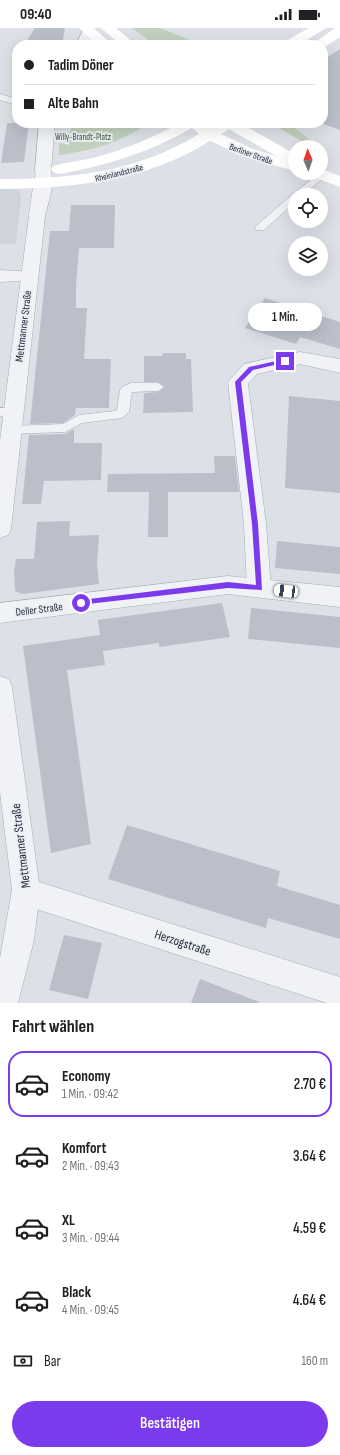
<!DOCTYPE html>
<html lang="de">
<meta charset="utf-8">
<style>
:root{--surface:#fff;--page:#f6f6f6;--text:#202124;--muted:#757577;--line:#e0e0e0;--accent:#7c3aed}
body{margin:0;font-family:"Sofia Sans Condensed",sans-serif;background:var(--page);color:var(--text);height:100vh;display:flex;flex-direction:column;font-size:15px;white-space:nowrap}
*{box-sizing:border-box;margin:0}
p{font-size:13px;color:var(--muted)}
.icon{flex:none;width:22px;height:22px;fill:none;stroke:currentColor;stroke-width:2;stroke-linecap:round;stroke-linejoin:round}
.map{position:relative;height:975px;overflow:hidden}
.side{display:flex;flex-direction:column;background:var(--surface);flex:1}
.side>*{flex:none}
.banner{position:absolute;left:12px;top:12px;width:316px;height:88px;border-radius:16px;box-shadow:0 4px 16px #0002;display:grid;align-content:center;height:88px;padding:0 12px;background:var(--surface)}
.needle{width:26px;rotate:358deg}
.controls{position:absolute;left:288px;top:112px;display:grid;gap:8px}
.controls a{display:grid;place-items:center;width:40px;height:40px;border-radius:50%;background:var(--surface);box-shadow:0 4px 16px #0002;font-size:20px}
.end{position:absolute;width:18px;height:18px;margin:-9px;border:5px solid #7c3aed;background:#fff;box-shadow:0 0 0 2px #fff}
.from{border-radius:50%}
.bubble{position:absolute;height:28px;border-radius:14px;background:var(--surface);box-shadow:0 4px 16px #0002;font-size:13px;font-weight:600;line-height:28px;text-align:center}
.car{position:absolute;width:12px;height:24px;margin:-12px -6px;border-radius:5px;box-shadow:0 0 3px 1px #0007;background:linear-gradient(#fff 24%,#345 0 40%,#fff 0 76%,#345 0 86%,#fff 0)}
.banner b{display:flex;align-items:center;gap:14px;height:38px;font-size:15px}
.banner b+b{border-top:1px solid var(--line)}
.banner i{width:10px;height:10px;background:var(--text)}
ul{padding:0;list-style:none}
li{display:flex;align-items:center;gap:12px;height:66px;margin:0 8px 6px;padding:0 4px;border:2px solid transparent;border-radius:16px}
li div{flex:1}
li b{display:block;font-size:15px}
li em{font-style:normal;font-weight:600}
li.on{border-color:var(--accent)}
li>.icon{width:36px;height:36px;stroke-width:1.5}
h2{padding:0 12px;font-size:18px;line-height:48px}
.pay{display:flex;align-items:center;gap:10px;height:44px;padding:0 12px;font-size:15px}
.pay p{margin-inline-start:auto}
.action{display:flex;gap:8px;margin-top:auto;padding:8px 12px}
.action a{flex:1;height:46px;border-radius:24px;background:var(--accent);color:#fff;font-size:16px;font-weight:600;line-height:46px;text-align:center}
.status{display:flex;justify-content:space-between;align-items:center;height:28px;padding:0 20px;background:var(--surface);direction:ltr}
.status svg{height:11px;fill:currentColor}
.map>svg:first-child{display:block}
.built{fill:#cfd3dc}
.green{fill:#c2d1be}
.building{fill:#babfca}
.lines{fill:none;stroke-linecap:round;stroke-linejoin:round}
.service-casing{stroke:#a6abb4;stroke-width:1}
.minor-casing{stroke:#a6abb4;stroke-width:1}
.tertiary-casing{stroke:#a6abb4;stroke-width:1}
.service{fill:#f0f2f6;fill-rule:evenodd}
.minor{fill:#f0f2f6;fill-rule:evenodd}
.tertiary{fill:#f0f2f6;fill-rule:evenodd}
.secondary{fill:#fff;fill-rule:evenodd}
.route{fill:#7c3aed}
.labels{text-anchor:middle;stroke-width:4;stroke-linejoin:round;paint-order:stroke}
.far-park-label{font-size:9px;fill:#395a34;stroke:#ecf0f5}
.far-street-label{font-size:9px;fill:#262e3e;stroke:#ecf0f5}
.street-label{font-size:11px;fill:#262e3e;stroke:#ecf0f5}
.near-street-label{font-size:13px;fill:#262e3e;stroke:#ecf0f5}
</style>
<div class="status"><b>09:40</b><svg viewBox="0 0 49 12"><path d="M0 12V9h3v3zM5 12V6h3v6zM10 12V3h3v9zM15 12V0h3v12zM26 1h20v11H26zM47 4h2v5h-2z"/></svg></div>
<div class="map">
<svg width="340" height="975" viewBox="0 0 340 975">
<rect width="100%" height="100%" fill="#dde1e7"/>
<!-- built -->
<path class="built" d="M0,161H19L21,171L16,216H0Z"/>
<!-- green -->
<path class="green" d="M132,0H160L202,17H155Z
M71,95H148C123,114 90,123 59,127V115L69,117Z
M271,95H289L311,113V119Z"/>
<!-- building -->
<path class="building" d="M35,0H65L62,17L25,16Z
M340,21V102L323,96V32Z
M7,95H29L24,134L1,135Z
M71,177H115L114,220H79L76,258V280H87L84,331H111L109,380H76L75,387L63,395L30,396L50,203H69Z
M265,270L340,294V321L300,309L296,316L245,300Z
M163,325H186V331H191L193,384L143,385L144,365L158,364L165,359L158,354H144V328H162Z
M289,368L340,373V465L285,460Z
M74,401V415H102L101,452L44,453L41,476H22L29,407L65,406Z
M214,428H235L239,464H168V509H148L149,464H107L108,446L215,445Z
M70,493L69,508L99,507L97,537L99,556L22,566L15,563L14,543L16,531H34L37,494Z
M277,513L340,519V546L275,540Z
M222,575L230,609L159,619V615L103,623L105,637L67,642L91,816L51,825L23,618L100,607L98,592Z
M251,580L340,589V620L248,611Z
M127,797L280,843L277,858L340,877V911L268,890L266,900L108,851Z
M64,907L102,915L88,971L49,962Z
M200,951L259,974V975H191Z"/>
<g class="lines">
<!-- service casing -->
<g class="service-casing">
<path id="service" d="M0,66L17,71V77L0,72Z
M321,144L326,147L324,149L303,167H295V174L264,202H256L255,200L256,198L294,165Z
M131,355H158L164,359L158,363L132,364L129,384L122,390L82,395L65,404L11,406L7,405L5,402L7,399L11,398L63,396L79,387L115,383L117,382L120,362L122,359Z
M14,379L18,380L20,383L18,386L0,388V380Z"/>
</g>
<!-- minor casing -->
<g class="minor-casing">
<path id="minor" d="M84,0H94L96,2L90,17H76Z
M39,95H55L51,143L49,146L43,148L37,146L35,143Z
M0,242L35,244L38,248L35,252L0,254Z
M300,324L340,331V345L300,336L257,346L248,356L266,496L271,560L267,567L259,569L251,567L247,560L244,496L228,354L244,336Z
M26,848L39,854L340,949V975H327L33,880L16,872L12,862L16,852Z"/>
</g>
<!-- tertiary casing -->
<g class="tertiary-casing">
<path id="tertiary" d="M43,138L49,140C57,151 48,175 45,188L11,501L8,507L0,510V413L29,188C30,180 35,143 37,140Z
M228,548L340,559V579L228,566L0,595V575Z
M0,648L9,651L12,659L40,862L34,912L18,975H0V930L12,862L0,764Z"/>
</g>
<!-- service -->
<use href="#service" class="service"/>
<!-- minor -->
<use href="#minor" class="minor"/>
<!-- tertiary -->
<use href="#tertiary" class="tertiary"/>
<!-- secondary -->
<path class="secondary" d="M79,0H94L112,17H97Z
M101,0H116L136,17H121Z
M309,0H326L299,17H282L284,14Z
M335,0H340V9L323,20V17H311Z
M180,95H201L210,100L217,95H240L295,126V143L251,131L210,113C146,153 74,160 0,161V151C71,151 138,144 199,106L192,100C150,124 106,138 59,146L53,144L51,141L53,138C66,134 80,133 93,130C124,122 152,110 180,95ZM229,101L278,129L250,120L221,106Z
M321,141L340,148V159L311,148L309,145H321Z"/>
</g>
<!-- route -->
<path class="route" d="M285,331L287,332V334L253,342L241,354L258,496L262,562L228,560L79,577L78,575L81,572L228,554L256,557L252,496L235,354L249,339Z"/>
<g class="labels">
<!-- far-park labels -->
<g class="far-park-label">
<text x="83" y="112">Willy-Brandt-Platz</text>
</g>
<!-- far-street labels -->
<g class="far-street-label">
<text transform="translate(251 126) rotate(20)" y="3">Berliner Straße</text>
<text transform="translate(119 145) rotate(-14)" y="3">Rheinlandstraße</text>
</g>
<!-- street labels -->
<g class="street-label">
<text transform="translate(23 298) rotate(-83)" y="4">Mettmanner Straße</text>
<text transform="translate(39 581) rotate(-7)" y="4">Deller Straße</text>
</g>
<!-- near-street labels -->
<g class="near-street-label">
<text transform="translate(20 818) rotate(-97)" y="5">Mettmanner Straße</text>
<text transform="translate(183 914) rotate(18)" y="5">Herzogstraße</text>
</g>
</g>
</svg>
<div class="controls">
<a><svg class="needle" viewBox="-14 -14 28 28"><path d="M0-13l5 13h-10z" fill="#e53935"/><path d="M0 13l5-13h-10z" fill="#757577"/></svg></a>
<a><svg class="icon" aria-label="locate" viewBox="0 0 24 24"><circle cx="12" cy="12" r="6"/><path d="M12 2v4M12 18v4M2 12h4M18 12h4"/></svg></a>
<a><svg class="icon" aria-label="layers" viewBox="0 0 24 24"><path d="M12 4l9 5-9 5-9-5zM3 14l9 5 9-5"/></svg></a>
</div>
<i class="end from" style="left:81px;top:575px"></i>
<i class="end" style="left:285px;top:333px"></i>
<div class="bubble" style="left:248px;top:275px;width:74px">1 Min.</div>
<i class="car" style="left:286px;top:563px;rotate:277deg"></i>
<div class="banner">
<b><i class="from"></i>Tadim Döner</b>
<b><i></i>Alte Bahn</b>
</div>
</div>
<section class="side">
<h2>Fahrt wählen</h2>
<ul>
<li class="on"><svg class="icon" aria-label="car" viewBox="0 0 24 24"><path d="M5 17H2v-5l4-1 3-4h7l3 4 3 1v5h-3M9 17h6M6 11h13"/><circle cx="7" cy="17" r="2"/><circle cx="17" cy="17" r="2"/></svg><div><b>Economy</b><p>1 Min. · 09:42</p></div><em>2.70 €</em></li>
<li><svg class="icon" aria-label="car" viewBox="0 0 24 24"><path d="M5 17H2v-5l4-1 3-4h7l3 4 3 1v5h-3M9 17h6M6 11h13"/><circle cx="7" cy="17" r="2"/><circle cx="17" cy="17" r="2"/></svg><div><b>Komfort</b><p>2 Min. · 09:43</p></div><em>3.64 €</em></li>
<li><svg class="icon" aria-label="car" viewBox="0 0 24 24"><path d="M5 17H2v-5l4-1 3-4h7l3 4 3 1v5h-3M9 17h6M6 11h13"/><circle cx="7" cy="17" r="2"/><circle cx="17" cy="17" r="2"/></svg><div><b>XL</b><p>3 Min. · 09:44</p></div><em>4.59 €</em></li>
<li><svg class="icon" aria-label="car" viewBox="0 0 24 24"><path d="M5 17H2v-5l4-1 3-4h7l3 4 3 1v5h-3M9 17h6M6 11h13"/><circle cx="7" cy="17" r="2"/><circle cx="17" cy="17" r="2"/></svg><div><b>Black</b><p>4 Min. · 09:45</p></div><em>4.64 €</em></li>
</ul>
<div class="pay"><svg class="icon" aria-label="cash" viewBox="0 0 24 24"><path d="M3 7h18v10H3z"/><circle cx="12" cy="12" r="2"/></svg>Bar<p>160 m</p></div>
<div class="action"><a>Bestätigen</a></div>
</section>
